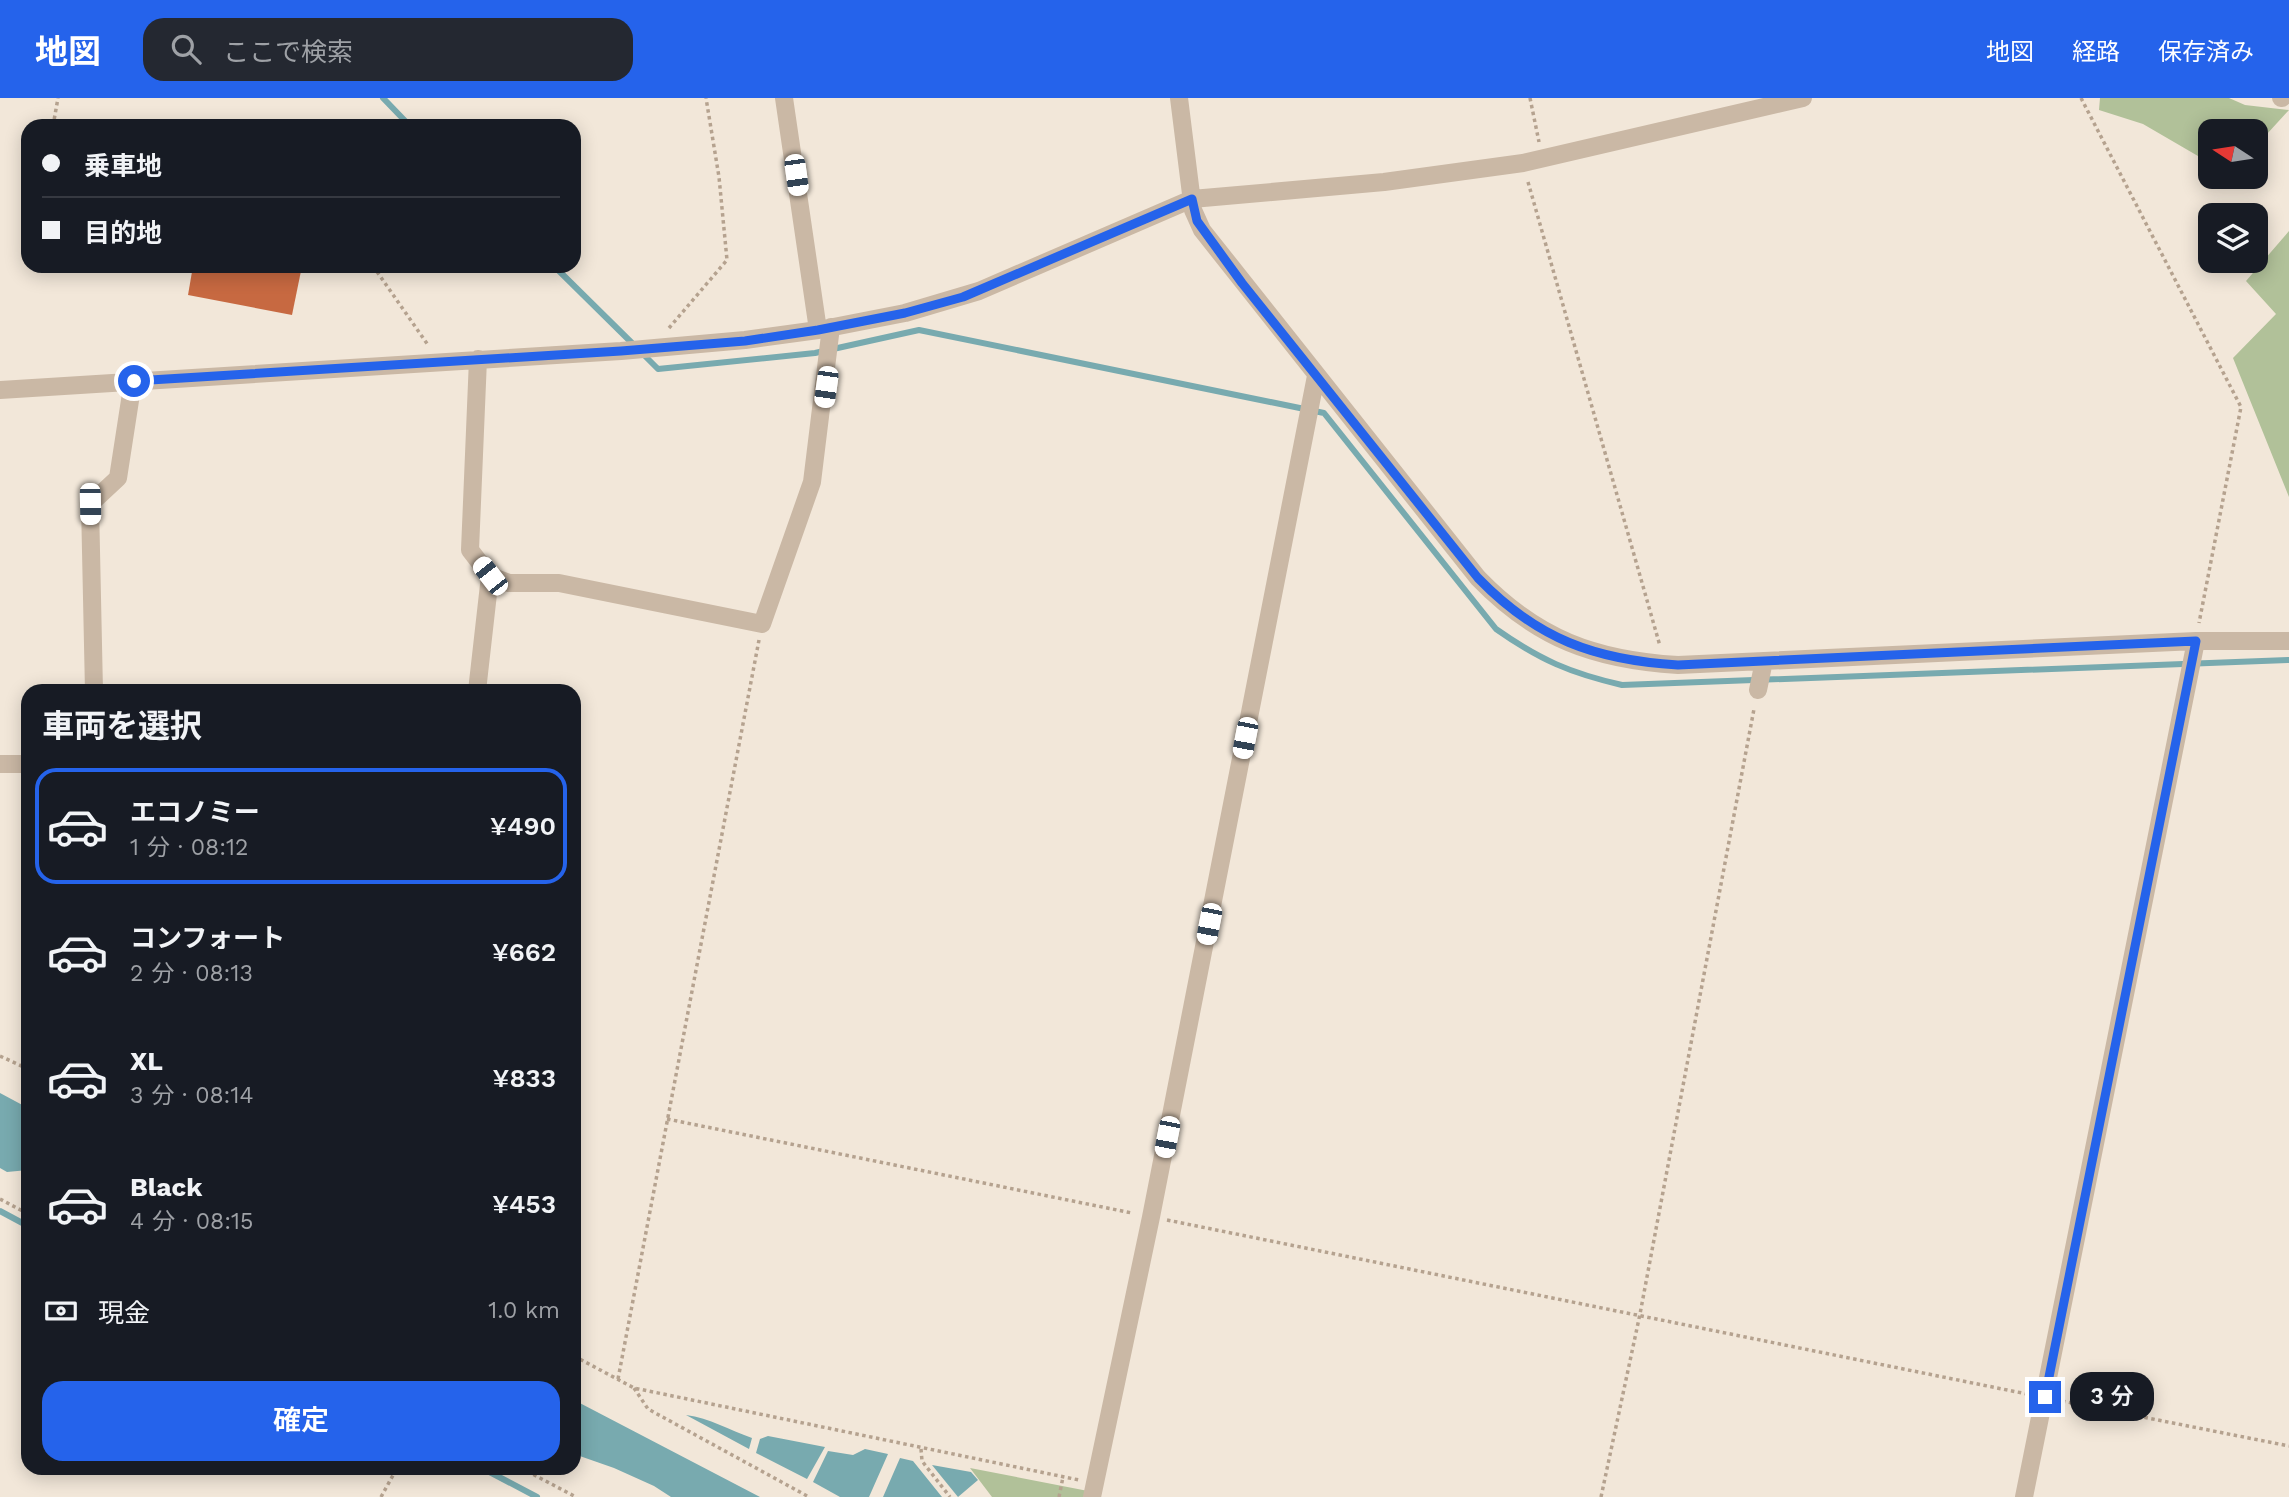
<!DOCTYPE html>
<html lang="ja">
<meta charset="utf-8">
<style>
:root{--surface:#171b24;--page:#242831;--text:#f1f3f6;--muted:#9ea1a6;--line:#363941;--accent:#2563eb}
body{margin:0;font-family:"Work Sans","Noto Sans JP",sans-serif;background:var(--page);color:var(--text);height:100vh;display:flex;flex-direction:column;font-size:26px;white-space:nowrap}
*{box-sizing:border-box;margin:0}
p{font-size:23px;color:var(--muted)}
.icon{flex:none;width:38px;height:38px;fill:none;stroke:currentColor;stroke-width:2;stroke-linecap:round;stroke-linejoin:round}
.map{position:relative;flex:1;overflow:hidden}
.sheet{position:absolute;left:21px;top:586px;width:560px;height:791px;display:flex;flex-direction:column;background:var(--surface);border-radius:21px;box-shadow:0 4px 18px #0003}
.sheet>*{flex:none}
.guide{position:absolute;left:21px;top:21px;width:560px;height:154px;border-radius:21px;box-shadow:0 4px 18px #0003;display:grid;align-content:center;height:154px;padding:0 21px;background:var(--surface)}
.needle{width:46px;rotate:282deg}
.tools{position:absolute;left:2198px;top:21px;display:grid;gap:14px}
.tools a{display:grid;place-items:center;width:70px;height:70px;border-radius:14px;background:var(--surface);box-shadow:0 4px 18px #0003;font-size:35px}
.end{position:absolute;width:32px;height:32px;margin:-16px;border:9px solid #2563eb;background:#fff;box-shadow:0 0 0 4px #fff}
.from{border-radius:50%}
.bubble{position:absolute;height:49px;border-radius:21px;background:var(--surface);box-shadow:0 4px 18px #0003;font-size:23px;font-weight:600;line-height:49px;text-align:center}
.car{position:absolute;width:21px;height:42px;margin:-21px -10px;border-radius:9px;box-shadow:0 0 5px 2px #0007;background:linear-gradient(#fff 24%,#345 0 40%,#fff 0 76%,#345 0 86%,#fff 0)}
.guide b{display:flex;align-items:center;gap:24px;height:66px;font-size:26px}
.guide b+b{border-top:2px solid var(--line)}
.guide i{width:18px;height:18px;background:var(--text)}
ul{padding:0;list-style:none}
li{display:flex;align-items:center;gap:21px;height:116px;margin:0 14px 10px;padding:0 7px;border:4px solid transparent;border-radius:21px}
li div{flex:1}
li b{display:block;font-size:26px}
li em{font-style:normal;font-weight:600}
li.selected{border-color:var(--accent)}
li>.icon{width:63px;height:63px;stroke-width:1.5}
h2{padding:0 21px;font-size:32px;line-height:84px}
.pay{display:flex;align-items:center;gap:18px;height:77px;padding:0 21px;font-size:26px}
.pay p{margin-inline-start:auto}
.cta{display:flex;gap:14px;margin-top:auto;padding:14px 21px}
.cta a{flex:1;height:80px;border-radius:21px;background:var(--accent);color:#fff;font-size:28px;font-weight:600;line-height:80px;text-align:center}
header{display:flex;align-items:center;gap:42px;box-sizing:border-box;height:98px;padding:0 35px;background:var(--accent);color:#fff}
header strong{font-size:33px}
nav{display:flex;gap:38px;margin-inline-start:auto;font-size:24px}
.search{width:490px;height:63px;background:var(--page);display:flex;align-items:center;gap:18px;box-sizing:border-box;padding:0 24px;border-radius:21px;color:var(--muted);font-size:26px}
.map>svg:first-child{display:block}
.green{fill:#b1c199}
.water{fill:#78aaaf}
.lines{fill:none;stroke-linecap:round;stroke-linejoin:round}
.stream{stroke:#78aaaf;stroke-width:6}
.building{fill:#c76941}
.path{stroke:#b5a28f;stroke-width:3.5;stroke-dasharray:3.5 3.5;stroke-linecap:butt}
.minor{stroke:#cab8a5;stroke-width:18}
.route{stroke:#2563eb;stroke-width:9}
</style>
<header>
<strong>地図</strong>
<div class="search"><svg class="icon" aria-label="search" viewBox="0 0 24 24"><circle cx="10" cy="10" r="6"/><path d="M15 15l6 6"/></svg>ここで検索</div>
<nav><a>地図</a><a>経路</a><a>保存済み</a></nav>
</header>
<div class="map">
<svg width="2289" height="1399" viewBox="0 0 2289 1399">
<rect width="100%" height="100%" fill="#f2e7d9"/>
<!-- green -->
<path class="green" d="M2100,0H2229L2245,7L2289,12L2256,48V33H2210V65L2143,26L2099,12Z
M2289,133V399L2233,260L2276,216L2246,183Z
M970,1370L1088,1393L1086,1399H992Z"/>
<!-- water -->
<path class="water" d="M0,995L28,1010V1072L7,1074L0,1070Z
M574,1302L760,1399H671L654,1388L614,1370L574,1356Z
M686,1317C710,1320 729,1332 752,1340L749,1351Z
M768,1338L825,1349L807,1381L756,1355L760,1341Z
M865,1351L888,1356L869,1399H840L813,1384L828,1353L853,1357Z
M900,1360L913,1363L942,1399H883Z
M932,1367L971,1374L978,1382L958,1399Z"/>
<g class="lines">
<!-- stream -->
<path class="stream" d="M383,0L410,28
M554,168L635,248
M642,255L658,271L815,255L919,232L1324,315L1496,531C1540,562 1570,575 1622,587L2289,562
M0,1113L28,1128
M482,1370L537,1399"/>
</g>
<!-- building -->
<path class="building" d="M193,168H302L292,217L188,197Z"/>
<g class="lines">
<!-- path -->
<path class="path" d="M1530,0L1539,44
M2081,0L2241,309L2199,525
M53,28L58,0
M1528,84L1660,548
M373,168L428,247
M669,230L727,162L719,79L706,0
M0,958L28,971
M667,1021L1132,1115
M0,1101L28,1116
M1167,1122L2027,1296
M574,1258L634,1290L1079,1382
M618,1281L759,542
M634,1290L648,1311L809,1399
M2062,1303L2289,1348
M921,1351L922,1363L950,1399
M521,1370L576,1399
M381,1399L397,1370
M1059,1399L1063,1379
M1601,1399L1640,1216L1754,611"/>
<!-- minor -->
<path class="minor" d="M784,0L818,232
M1179,0L1193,112L1202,132L1478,480C1537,541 1595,562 1678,567L2196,543H2289
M2281,0H2282
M478,261L470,452L490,478L509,485H559L762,526L812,384L831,229
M0,292L621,253L745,242L818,232L905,215L979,193L1192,101L1384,84L1523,65L1803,0
M1758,592L1764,563
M94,593L90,406L118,380L133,283
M477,593L490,478
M0,666H28
M1092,1399L1151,1119L1316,278
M2024,1399L2196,543"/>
</g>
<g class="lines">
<!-- route -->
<path class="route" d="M134,283L621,253L745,243L818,232L905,215L963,199L1192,101L1197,123L1242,185L1478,480C1537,541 1595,562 1678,567L2196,543L2045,1299"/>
</g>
</svg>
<div class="tools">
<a><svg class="needle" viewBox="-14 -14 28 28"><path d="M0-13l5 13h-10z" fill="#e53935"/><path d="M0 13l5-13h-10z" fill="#9ea1a6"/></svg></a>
<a><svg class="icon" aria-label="layers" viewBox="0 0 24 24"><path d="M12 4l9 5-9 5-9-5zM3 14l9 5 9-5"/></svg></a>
</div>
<i class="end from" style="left:134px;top:283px"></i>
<i class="end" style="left:2045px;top:1299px"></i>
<div class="bubble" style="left:2070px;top:1274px;width:84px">3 分</div>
<i class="car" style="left:796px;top:77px;rotate:172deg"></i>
<i class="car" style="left:826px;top:289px;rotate:188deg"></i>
<i class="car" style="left:90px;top:406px;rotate:179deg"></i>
<i class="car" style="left:490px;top:478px;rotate:322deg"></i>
<i class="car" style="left:1245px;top:640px;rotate:191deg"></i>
<i class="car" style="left:1209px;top:826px;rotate:191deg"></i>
<i class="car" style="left:1167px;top:1039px;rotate:191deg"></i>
<div class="guide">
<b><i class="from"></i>乗車地</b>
<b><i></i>目的地</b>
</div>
<section class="sheet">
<h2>車両を選択</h2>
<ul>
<li class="selected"><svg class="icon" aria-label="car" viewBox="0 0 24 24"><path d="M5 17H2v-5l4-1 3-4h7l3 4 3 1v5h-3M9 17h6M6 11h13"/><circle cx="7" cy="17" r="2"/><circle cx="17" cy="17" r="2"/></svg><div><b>エコノミー</b><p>1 分 · 08:12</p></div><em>¥490</em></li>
<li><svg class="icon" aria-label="car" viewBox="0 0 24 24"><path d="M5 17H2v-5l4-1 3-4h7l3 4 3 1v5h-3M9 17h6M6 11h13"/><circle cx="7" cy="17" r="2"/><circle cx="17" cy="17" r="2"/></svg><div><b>コンフォート</b><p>2 分 · 08:13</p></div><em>¥662</em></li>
<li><svg class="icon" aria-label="car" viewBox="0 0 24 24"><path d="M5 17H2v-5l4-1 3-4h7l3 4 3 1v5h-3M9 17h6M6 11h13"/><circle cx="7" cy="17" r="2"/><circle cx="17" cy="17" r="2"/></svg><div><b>XL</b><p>3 分 · 08:14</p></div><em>¥833</em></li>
<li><svg class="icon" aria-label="car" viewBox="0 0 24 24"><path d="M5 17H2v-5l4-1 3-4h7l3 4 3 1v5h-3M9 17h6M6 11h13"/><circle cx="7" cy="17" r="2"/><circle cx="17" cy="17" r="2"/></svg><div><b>Black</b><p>4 分 · 08:15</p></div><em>¥453</em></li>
</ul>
<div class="pay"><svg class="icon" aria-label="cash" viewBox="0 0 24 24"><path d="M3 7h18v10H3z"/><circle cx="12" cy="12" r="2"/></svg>現金<p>1.0 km</p></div>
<div class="cta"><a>確定</a></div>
</section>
</div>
